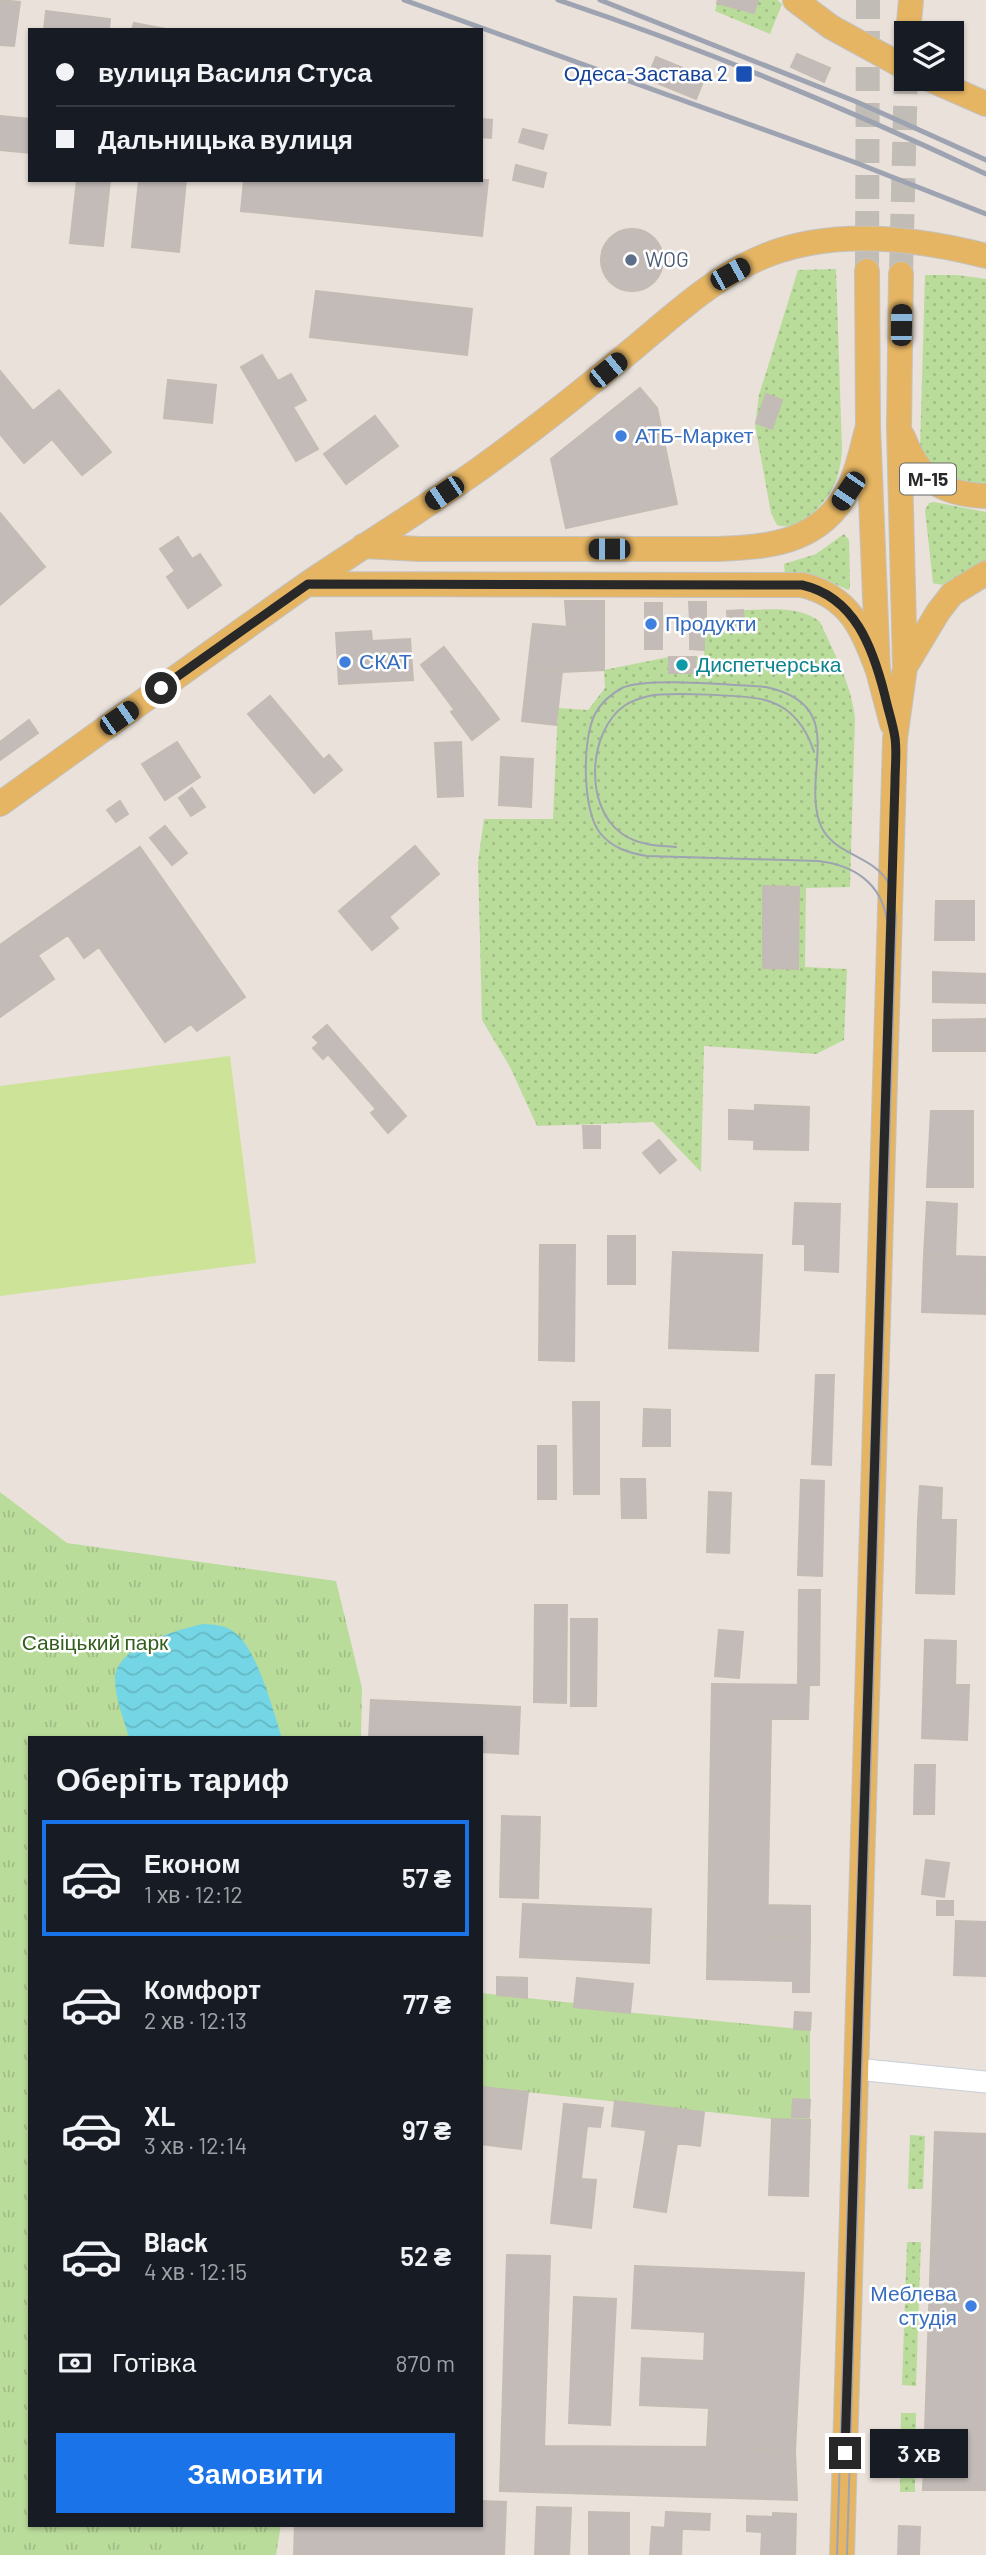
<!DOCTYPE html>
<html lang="uk">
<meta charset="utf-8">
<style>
:root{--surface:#171b24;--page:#20242c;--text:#f1f3f6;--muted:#9ea1a6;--line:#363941;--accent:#1a73e8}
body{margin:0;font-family:Barlow,sans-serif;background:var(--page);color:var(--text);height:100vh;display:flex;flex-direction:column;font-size:26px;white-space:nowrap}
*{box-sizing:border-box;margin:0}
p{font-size:23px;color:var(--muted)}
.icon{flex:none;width:38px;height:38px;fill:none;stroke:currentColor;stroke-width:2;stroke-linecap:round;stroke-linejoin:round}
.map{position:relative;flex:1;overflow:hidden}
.drawer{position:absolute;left:28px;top:1736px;width:455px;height:791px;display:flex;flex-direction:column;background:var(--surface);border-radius:0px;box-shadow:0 2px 5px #0004}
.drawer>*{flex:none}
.guide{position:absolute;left:28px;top:28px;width:455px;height:154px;border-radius:0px;box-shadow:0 2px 5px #0004;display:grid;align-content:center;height:154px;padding:0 28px;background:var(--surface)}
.fabs{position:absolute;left:894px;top:21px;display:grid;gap:14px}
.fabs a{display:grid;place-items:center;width:70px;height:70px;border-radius:0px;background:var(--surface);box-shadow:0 2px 5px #0004;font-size:35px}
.end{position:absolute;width:32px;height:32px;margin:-16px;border:9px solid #282828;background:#fff;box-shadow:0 0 0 4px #fff}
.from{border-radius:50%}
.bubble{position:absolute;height:49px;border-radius:0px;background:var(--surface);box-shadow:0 2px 5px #0004;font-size:23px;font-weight:600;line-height:49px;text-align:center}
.car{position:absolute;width:21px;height:42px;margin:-21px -10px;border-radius:9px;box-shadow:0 0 5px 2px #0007;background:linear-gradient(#222 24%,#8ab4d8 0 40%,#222 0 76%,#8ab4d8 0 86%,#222 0)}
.guide b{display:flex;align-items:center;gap:24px;height:66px;font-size:26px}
.guide b+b{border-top:2px solid var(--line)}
.guide i{width:18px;height:18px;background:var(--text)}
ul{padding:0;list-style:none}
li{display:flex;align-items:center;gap:21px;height:116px;margin:0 14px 10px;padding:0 14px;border:4px solid transparent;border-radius:0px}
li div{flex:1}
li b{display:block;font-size:26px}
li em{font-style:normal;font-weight:600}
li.active{border-color:var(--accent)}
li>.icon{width:63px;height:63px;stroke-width:1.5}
h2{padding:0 28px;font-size:32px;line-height:84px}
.pay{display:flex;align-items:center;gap:18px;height:77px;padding:0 28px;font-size:26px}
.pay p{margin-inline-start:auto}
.action{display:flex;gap:14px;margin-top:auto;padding:14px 28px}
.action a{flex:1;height:80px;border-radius:0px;background:var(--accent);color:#fff;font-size:28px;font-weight:600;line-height:80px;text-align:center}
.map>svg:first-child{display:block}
.grass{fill:url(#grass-dots)}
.park{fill:url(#park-tufts)}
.pitch{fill:#cde397}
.water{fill:url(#water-waves)}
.building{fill:#c2bbb7;stroke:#c4bcb4;stroke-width:2}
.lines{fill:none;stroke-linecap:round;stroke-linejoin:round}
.primary-tunnel{stroke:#c2bcb6;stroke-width:24;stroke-dasharray:24 12;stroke-linecap:butt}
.secondary-casing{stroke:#c9ced9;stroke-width:23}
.primary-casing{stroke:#c3c3c3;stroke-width:26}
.secondary{stroke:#fff;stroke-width:21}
.primary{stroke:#e5b563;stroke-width:24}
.tram{stroke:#9ea3b1;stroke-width:2}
.rail{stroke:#9ea3b1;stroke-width:5}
.route{stroke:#282828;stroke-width:9}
.transit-dot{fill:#1a4fb4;stroke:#fff;stroke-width:2.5}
.service-dot{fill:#5c6f8a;stroke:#fff;stroke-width:2.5}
.shop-dot{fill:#3f7fe0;stroke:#fff;stroke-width:2.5}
.culture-dot{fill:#0f9aa8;stroke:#fff;stroke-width:2.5}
.labels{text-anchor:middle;stroke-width:5;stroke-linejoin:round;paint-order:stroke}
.shield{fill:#fff;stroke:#686868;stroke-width:2}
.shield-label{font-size:19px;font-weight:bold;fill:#282828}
.transit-label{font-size:21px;fill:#164399;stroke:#fff;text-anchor:end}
.service-label{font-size:21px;fill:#4e5e75;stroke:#fff;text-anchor:start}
.shop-label{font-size:21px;fill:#366cbe;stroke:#fff;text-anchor:start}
.culture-label{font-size:21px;fill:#0d838f;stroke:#fff;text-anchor:start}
.park-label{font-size:21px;fill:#345e1e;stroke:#fff}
</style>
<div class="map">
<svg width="986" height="2555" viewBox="0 0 986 2555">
<defs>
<pattern id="grass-dots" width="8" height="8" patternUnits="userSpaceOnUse" patternTransform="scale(1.75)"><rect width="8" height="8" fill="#badc9a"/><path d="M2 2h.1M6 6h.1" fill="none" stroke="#a0bd85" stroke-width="1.8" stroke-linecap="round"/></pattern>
<pattern id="park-tufts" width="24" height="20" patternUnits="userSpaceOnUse" patternTransform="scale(1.75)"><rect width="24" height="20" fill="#badc9a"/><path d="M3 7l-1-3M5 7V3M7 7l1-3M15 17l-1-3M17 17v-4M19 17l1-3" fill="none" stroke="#a0bd85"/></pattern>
<pattern id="water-waves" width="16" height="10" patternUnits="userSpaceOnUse" patternTransform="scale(1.75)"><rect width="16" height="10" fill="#74d6e5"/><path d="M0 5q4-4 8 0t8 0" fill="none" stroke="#64b8c4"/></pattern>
</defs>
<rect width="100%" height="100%" fill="#e9e1da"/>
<!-- grass -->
<path class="grass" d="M758,0H777L782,4L770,34L715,11L717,3L754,13Z
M836,269L842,450C841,463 839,475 833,487C825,504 798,533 777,525L771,513L755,425L759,395L798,270Z
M925,275H957L986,279V485C952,481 942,478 920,450Z
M934,502L986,512V561L942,585L933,583L925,510L929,503Z
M844,534L849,540L850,588L848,590L818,576L785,574L784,564L816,554Z
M743,610C767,610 800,605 820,622C834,653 851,683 855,718L850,887L806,888L805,967L847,969L844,1040L816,1054L704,1046L701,1172L653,1122L537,1126L510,1067L482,1020L478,862L484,819H553L558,708L588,710L605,688L604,670L669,657H704L705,627L743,624Z
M910,2135L925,2136L923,2189H908Z
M907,2242H921L916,2386L902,2385Z
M901,2413H916L915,2492H900Z"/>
<!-- park -->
<path class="park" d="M0,1492L67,1543L336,1581L362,1688L361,1738H30V2525H281L276,2555H0Z
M481,1993L574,2003V2007L810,2030V2120L772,2119L481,2087Z"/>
<!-- pitch -->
<path class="pitch" d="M230,1056L256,1263L0,1296V1086Z"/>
<!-- water -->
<path class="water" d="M202,1624C214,1625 224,1624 234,1632C257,1648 273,1710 282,1738H129C124,1719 115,1699 115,1679C116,1646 175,1631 202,1624Z"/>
<!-- building -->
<path class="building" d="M0,0L20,2L14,46L0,45Z
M718,0H758L754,13L717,3Z
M46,11L110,19L109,30H44Z
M134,23L171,30H132Z
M797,54L830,68L824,82L791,67Z
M656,57L705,77L696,99L647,79Z
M0,116L30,119V153L0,150Z
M481,119L492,120L491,138L481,137Z
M523,129L547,135L543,149L519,142Z
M516,165L546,173L543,187L513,180Z
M77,180H110L103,246L70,243Z
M139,180H186L179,252L132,247Z
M244,180H488L482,236L241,211Z
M601 260a31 31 0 1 1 62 0a31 31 0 1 1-62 0Z
M628,230L639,231L649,236L607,272L603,262L604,251L609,241L618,233Z
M316,291L472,309L467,355L310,337Z
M262,355L278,381L291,374L306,400L293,407L318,449L296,461L241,367Z
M0,371L33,411L59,390L111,452L82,475L52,439L24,463L0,434Z
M168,380L216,385L212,423L164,418Z
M640,388L657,408L677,504L566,528L551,459Z
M766,394L782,400L772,429L756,423Z
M375,416L398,446L346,484L324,454Z
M0,513L45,567L0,605Z
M178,537L192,559L200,554L221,585L188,608L167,577L175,571L160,549Z
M565,601H604V628L567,627Z
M689,602H706V621H690Z
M645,603H662V649H645Z
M743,610L744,624L728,625L727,611Z
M533,624L567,627L562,672L528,668Z
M567,627L604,628V670L562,672Z
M371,631L372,641L410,639L413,680L339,684L336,633Z
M690,631H704V650L690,649Z
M444,647L478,691L454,709L421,665Z
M669,657H696L695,673H669Z
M528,668L562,672L556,725L522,721Z
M478,691L499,719L472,740L451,712Z
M270,696L323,759L302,778L248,714Z
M29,720L38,733L0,760V742Z
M177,742L200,777L165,800L142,764Z
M461,742L463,796L438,797L435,743Z
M329,755L342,770L314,793L302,778Z
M501,757L533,759L531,807L499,805Z
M192,788L205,807L191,816L179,798Z
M120,801L128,814L116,822L107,810Z
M165,826L187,853L172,865L150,838Z
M415,846L439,874L389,917L398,928L372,950L339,911Z
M140,847L245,997L197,1031L191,1024L165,1042L99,947L84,958L68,935L38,955L21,930Z
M763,886L799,887L798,969L763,968Z
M936,901H974V940H935Z
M21,930L54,979L0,1017V945Z
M933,972L986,974V1003L933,1002Z
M986,1019V1051H933V1020Z
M327,1025L406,1116L388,1133L371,1113L376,1109L328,1054L323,1059L313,1048L319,1043L313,1037Z
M755,1105L809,1107L808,1150L754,1149Z
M729,1110L755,1111L754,1140L729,1139Z
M931,1111H973V1187H927Z
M583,1126H600V1148H584Z
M659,1140L676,1160L660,1173L643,1153Z
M927,1202L957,1204L955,1256L924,1255Z
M795,1203L840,1204L838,1272L805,1270V1244H793Z
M608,1236H635V1284H608Z
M540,1245H575L574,1361L539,1360Z
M673,1252L762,1255L758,1351L669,1348Z
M924,1255L986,1257L985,1314L922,1312Z
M816,1375H834L831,1465L812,1464Z
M573,1402H599V1494H574Z
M644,1409L670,1410V1446H643Z
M538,1446H556V1499H538Z
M621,1479H645L646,1518H622Z
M801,1480L824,1481L822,1576L798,1575Z
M920,1486L942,1488L941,1519H918Z
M709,1492L731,1493L729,1553L707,1552Z
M918,1519L956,1520L954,1594L916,1593Z
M799,1590H820L819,1685H798Z
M535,1605H567L566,1703L534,1702Z
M571,1619H597L596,1706H571Z
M719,1630L743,1632L739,1678L715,1676Z
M925,1640L956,1641L955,1685H969L967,1740L922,1738Z
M712,1684L809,1685L808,1719H771L767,1937L793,1938V1981L707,1979Z
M371,1700L520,1707L518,1754L481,1752V1738H369Z
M915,1765H935L934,1814H914Z
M502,1816L540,1817L538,1898L500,1897Z
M926,1860L949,1863L944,1897L922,1894Z
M937,1901H953V1915H937Z
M523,1904L651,1909L649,1963L520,1957Z
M767,1905L810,1906V1938L767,1937Z
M956,1921L986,1922V1976L954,1975Z
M793,1938H810L809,1981H793Z
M497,1977L527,1978V1998L497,1995Z
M577,1978L633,1984L630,2013L574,2007Z
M793,1981H809V1992H793Z
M795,2012L811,2013L810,2030L794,2029Z
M481,2087L528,2092L521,2149L481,2144Z
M793,2099L810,2100L809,2117H792Z
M615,2101L704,2112L700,2146L645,2139L646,2130L612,2126Z
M564,2104L603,2108L600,2127L587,2126L581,2179L596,2180L591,2228L551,2223Z
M772,2119L810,2120L808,2196L769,2195Z
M935,2132L986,2134V2490H923Z
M645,2139L677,2143L666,2212L634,2207Z
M507,2255L550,2256L544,2446L707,2447L795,2451L797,2500L500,2491Z
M635,2266L804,2273L795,2451L707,2447L709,2408L640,2405L642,2358L704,2361L705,2332L632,2328Z
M574,2297L616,2299L610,2425L569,2423Z
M481,2501L506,2502L504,2555H294L295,2525H481Z
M537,2507L571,2508L569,2555H535Z
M589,2512L629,2513V2555H589Z
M666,2512L710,2514L709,2530L665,2528Z
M773,2513L796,2514L795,2555H761L762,2532L747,2531V2516L773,2517Z
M899,2526L920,2527L919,2555H898Z
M652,2527L682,2529L681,2555H650Z"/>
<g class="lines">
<!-- primary-tunnel -->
<path class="primary-tunnel" d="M867,271L868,0
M901,274L906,73"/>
<!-- secondary casing -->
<g class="secondary-casing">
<path id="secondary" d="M856,2069L986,2082"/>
</g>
<!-- primary casing -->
<g class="primary-casing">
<path id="primary" d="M795,0L831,27L906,68
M908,33L911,0
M929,79L986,104
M867,271L868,426L878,671L892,724
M903,437C920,480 940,494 986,496
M363,546L420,549H717C769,547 819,543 847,492C858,472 862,447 868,426
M308,584L802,585C849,596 863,629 878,671
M905,667L938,612L952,594L986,573
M0,804C103,730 206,655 310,582C368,543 428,506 485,465C536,428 585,389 633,349C674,315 716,275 767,255C836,228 916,238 986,256
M842,2555L895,739L905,667L899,427L901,274"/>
</g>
<!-- secondary -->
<use href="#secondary" class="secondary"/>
<!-- primary -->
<use href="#primary" class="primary"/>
<!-- tram -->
<path class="tram" d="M676,847C657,846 637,845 621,833C584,806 588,732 624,706C631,701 640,698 649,696C668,692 747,695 765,700C772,702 779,705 785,709C799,719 809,736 814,752
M837,2555L887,920C881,883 854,865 818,861L647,856C629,853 612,848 600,833C582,810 582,739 595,714C601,703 611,694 622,688C645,677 737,685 766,687C849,705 803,768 819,821C830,856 874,854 889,884C894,894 894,906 896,916L847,2555"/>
<!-- rail -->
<path class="rail" d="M404,0L854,162L986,214
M558,0C704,49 846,108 986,174
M600,0L857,102L986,160"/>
</g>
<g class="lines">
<!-- route -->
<path class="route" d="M161,688L308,584L802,585C855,597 873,648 885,696C888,710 893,724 895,738C897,752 895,768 895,782L845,2453"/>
</g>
<!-- markers -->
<rect class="transit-dot" x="735" y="65" width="18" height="18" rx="3.5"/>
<circle class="service-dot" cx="631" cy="260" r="7"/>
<g class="shop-dot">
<circle cx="621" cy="436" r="7"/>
<circle cx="651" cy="624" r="7"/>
<circle cx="345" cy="662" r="7"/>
<circle cx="971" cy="2306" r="7"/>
</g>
<circle class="culture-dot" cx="682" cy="665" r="7"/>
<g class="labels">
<!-- shield labels -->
<rect class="shield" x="900" y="463.5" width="56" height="31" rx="5"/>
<g class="shield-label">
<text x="928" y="486">М-15</text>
</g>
<!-- transit labels -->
<g class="transit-label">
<text x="728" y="81">Одеса-Застава 2</text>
</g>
<!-- service labels -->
<g class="service-label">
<text x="645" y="267">WOG</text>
</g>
<!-- shop labels -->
<g class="shop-label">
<text x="635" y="443">АТБ-Маркет</text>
<text x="665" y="631">Продукти</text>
<text x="359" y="669">СКАТ</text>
<text x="957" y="2301" text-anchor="end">Меблева<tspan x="957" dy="24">студія</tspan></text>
</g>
<!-- culture labels -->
<g class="culture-label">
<text x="696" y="672">Диспетчерська</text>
</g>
<!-- park labels -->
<g class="park-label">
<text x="95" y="1650">Савіцький парк</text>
</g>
</g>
</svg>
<div class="fabs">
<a><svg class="icon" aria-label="layers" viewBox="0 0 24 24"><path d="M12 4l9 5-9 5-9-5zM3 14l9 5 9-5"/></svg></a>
</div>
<i class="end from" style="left:161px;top:688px"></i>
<i class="end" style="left:845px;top:2453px"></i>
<div class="bubble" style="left:870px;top:2429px;width:98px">3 хв</div>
<i class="car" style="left:730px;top:274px;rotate:61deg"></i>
<i class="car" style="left:901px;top:325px;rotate:1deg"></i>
<i class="car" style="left:608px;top:370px;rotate:51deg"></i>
<i class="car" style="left:848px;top:491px;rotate:214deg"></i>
<i class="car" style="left:444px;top:493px;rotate:236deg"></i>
<i class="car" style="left:609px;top:549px;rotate:270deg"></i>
<i class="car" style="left:119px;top:718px;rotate:55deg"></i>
<div class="guide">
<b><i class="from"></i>вулиця Василя Стуса</b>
<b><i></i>Дальницька вулиця</b>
</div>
<section class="drawer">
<h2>Оберіть тариф</h2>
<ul>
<li class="active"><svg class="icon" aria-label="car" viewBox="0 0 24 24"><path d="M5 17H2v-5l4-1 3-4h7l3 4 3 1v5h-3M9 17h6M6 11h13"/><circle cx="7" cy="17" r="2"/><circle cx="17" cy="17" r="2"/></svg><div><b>Економ</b><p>1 хв · 12:12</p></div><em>57 ₴</em></li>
<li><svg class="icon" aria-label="car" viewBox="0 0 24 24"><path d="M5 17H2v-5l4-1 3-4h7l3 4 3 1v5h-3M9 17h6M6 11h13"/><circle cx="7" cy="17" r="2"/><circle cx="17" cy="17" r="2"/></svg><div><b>Комфорт</b><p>2 хв · 12:13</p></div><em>77 ₴</em></li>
<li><svg class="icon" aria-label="car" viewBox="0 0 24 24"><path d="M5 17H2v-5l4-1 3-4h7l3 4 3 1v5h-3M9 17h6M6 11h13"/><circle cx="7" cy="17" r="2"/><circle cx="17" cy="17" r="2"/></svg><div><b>XL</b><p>3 хв · 12:14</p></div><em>97 ₴</em></li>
<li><svg class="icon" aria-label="car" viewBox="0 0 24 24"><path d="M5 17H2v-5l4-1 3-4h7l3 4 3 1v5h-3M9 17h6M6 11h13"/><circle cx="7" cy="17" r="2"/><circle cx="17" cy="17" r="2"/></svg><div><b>Black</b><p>4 хв · 12:15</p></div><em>52 ₴</em></li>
</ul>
<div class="pay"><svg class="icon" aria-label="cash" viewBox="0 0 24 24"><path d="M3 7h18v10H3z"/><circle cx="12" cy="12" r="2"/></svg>Готівка<p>870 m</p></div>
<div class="action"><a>Замовити</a></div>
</section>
</div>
